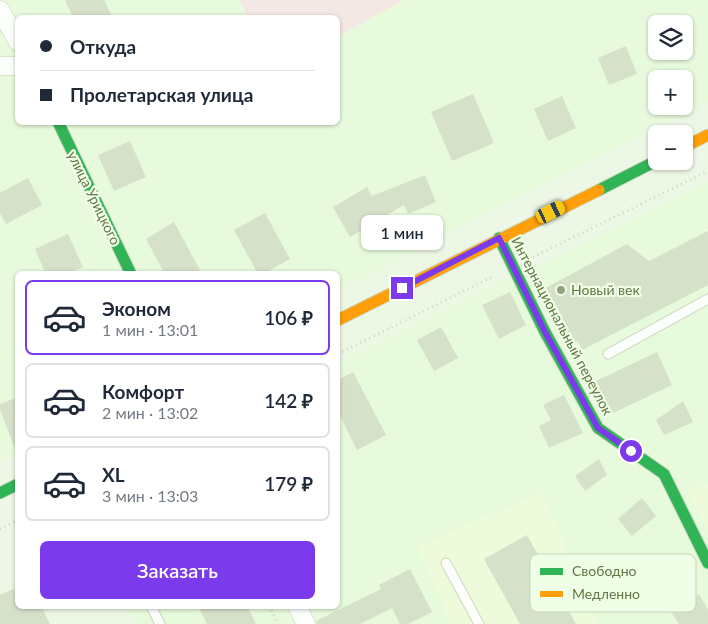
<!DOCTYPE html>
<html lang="ru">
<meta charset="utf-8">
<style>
:root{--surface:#fff;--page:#f6f6f7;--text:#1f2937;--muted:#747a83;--line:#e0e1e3;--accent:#7c3aed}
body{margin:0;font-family:Lato,sans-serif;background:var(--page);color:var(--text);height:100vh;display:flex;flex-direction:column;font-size:19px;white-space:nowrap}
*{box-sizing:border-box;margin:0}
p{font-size:16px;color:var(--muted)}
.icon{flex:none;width:28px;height:28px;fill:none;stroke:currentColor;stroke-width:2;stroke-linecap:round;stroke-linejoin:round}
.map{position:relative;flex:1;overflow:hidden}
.details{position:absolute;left:15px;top:271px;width:325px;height:338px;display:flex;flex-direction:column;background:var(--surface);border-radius:8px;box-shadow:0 1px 4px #0004}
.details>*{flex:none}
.hud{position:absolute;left:15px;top:15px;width:325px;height:110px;border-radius:8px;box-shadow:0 1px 4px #0004;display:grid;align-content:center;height:110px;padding:0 25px;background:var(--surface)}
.fabs{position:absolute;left:648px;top:15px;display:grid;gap:10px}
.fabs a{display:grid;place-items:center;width:45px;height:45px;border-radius:8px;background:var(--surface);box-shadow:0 1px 4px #0004;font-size:25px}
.end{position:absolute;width:22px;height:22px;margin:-11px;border:6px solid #7c3aed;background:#fff;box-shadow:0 0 0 2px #fff}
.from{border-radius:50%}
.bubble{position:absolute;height:35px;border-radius:8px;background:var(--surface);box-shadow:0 1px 4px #0004;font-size:16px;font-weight:600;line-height:35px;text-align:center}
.car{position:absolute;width:15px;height:30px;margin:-15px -8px;border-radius:6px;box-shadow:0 0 4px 1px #0007;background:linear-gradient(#f5c518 24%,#345 0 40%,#f5c518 0 76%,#345 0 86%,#f5c518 0)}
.hud b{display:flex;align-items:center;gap:18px;height:48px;font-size:19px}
.hud b+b{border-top:1px solid var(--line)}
.hud i{width:12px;height:12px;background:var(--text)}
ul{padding:9px 0 0;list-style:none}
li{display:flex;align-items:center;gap:15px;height:75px;margin:0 10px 8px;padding:0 15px;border:2px solid var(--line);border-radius:8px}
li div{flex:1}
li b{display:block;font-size:19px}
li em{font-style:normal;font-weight:600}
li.current{border-color:var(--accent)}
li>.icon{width:45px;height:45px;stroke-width:1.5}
.cta{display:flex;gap:10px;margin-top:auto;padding:10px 25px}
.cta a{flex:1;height:58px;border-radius:8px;background:var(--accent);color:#fff;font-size:20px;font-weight:600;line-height:58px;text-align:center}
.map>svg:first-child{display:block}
.residential{fill:#e7fadb;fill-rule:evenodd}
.commercial{fill:#eefbdb}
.education{fill:#f4e8e5}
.building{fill:#d6e1ca}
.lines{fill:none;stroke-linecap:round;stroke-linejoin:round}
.lane-casing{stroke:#c9d4be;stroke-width:11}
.street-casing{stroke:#c9d4be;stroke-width:19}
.fast-casing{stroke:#cad6bf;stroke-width:13}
.slow-casing{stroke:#cad6bf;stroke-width:13}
.path{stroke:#ced6c4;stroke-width:3;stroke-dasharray:1 4;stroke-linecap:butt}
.lane{stroke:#fcfefb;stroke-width:9}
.street{stroke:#fcfefb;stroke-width:18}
.fast{stroke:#30b455;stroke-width:11}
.slow{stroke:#ff9f0a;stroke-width:11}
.route{stroke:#7c3aed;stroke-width:6}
.poi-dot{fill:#93a37c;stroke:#efffe7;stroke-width:2}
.labels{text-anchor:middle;stroke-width:4.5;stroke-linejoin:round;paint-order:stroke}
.street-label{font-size:14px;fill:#637644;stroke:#efffe7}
.poi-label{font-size:14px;fill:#637644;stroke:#efffe7;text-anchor:start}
.key{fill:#efffe7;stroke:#c5d6b6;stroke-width:1}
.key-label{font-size:14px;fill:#637644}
</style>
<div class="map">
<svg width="708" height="624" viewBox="0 0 708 624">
<rect width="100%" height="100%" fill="#ecf7e5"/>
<!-- residential -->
<path class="residential" d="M0,0H239L248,17L18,18V122H338V36L404,0H708V102L338,290V274H18L17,453L0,461ZM656,24H684V51H656ZM656,79H684V106H656Z
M708,181V483L688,491L708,530V624H599L541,492L418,547L451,624H135L127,606H338V362Z"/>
<!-- commercial -->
<path class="commercial" d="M708,483V530L688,491Z
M541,492L599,624H451L418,547Z"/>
<!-- education -->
<path class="education" d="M239,0H404L338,36V18L248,17Z"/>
<!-- building -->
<path class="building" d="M65,0H104L113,18H73Z
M626,46L637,74L609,85L598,58Z
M473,94L494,143L452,161L431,112Z
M562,96L576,128L548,141L534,109Z
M130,141L146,177L114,191L98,155Z
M425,175L436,202L408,214L404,205L350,237L333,207L367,187L372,196Z
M28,178L42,205L6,224L0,213V193Z
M265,213L290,259L263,274H258L234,230Z
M174,222L202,274H165L146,239Z
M708,231V285L582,350L578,341L570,346L540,291L627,244L649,261Z
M68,234L83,267L67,274H46L35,249Z
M510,292L526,325L499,339L482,305Z
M441,327L458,358L434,371L417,340Z
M657,352L672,385L609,415L594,382Z
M353,372L386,435L357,450L338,412V380Z
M564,395L583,433L549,448L539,426L551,420L543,405Z
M18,397V451H16L0,410V404Z
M683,401L693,422L664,435L656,420Z
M599,459L607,475L585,491L575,476Z
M642,498L656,516L632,536L618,519Z
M527,535L576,624H520L484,559Z
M410,569L432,612L408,624H400L392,608L360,624H317L316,621L381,589L379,585Z
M18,587V606H41L50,624H0V595Z
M699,594L708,610V624H679L670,610Z
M198,606H247L256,624H207Z"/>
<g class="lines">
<!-- lane casing -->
<g class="lane-casing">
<path id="lane" d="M608,354L708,299
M446,563L479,624
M151,606L160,624"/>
</g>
<!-- street casing -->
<g class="street-casing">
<path id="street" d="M0,10L18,42
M0,66H18
M297,606L306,624"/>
</g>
<!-- fast casing -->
<g class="fast-casing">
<path id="fast" d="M58,122L131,274
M599,190L656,161
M499,238L545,332L598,428L664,474L708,563
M0,493L18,484"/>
</g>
<!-- slow casing -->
<g class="slow-casing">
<path id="slow" d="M684,147L708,135
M338,320L599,190"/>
</g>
<!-- path -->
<path class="path" d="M533,257L708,171
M338,354L494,276
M0,529L18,520
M269,606L278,624"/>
<!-- lane -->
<use href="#lane" class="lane"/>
<!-- street -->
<use href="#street" class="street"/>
<!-- fast -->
<use href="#fast" class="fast"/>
<!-- slow -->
<use href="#slow" class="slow"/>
</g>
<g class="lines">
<!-- route -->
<path class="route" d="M402,288L499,238L545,332L598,428L631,451"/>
</g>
<!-- markers -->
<circle class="poi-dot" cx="561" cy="290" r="5"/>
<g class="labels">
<!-- street labels -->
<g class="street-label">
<text transform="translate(94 198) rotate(64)" y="5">улица Урицкого</text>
<text transform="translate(562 326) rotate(62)" y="5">Интернациональный переулок</text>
</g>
<!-- poi labels -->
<g class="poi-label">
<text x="571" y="295">Новый век</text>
</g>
</g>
<!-- legend -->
<rect x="530" y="554" width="166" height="58" rx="8" class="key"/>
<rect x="540" y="568" width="23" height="7" fill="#30b455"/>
<rect x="540" y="591" width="23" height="6" fill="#ff9f0a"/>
<g class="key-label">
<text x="572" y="576">Свободно</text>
<text x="572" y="599">Медленно</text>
</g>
</svg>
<div class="fabs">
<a><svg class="icon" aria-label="layers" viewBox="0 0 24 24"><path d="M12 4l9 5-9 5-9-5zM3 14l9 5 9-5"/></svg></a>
<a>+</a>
<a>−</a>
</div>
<i class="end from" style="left:631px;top:451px"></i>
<i class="end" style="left:402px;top:288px"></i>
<div class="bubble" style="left:361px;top:215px;width:82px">1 мин</div>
<i class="car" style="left:551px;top:212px;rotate:64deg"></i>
<div class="hud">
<b><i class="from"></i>Откуда</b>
<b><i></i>Пролетарская улица</b>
</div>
<section class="details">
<ul>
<li class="current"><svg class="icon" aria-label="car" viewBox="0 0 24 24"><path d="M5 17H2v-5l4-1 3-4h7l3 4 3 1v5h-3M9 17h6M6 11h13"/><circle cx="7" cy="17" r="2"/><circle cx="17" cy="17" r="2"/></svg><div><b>Эконом</b><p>1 мин · 13:01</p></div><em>106 ₽</em></li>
<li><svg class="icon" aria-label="car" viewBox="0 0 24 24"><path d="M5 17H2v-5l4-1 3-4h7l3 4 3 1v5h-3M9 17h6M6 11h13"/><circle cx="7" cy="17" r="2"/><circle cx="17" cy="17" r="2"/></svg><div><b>Комфорт</b><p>2 мин · 13:02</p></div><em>142 ₽</em></li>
<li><svg class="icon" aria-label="car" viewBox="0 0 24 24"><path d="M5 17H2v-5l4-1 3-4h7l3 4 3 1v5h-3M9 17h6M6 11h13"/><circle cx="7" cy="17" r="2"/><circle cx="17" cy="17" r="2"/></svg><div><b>XL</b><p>3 мин · 13:03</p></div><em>179 ₽</em></li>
</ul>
<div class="cta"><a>Заказать</a></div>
</section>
</div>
